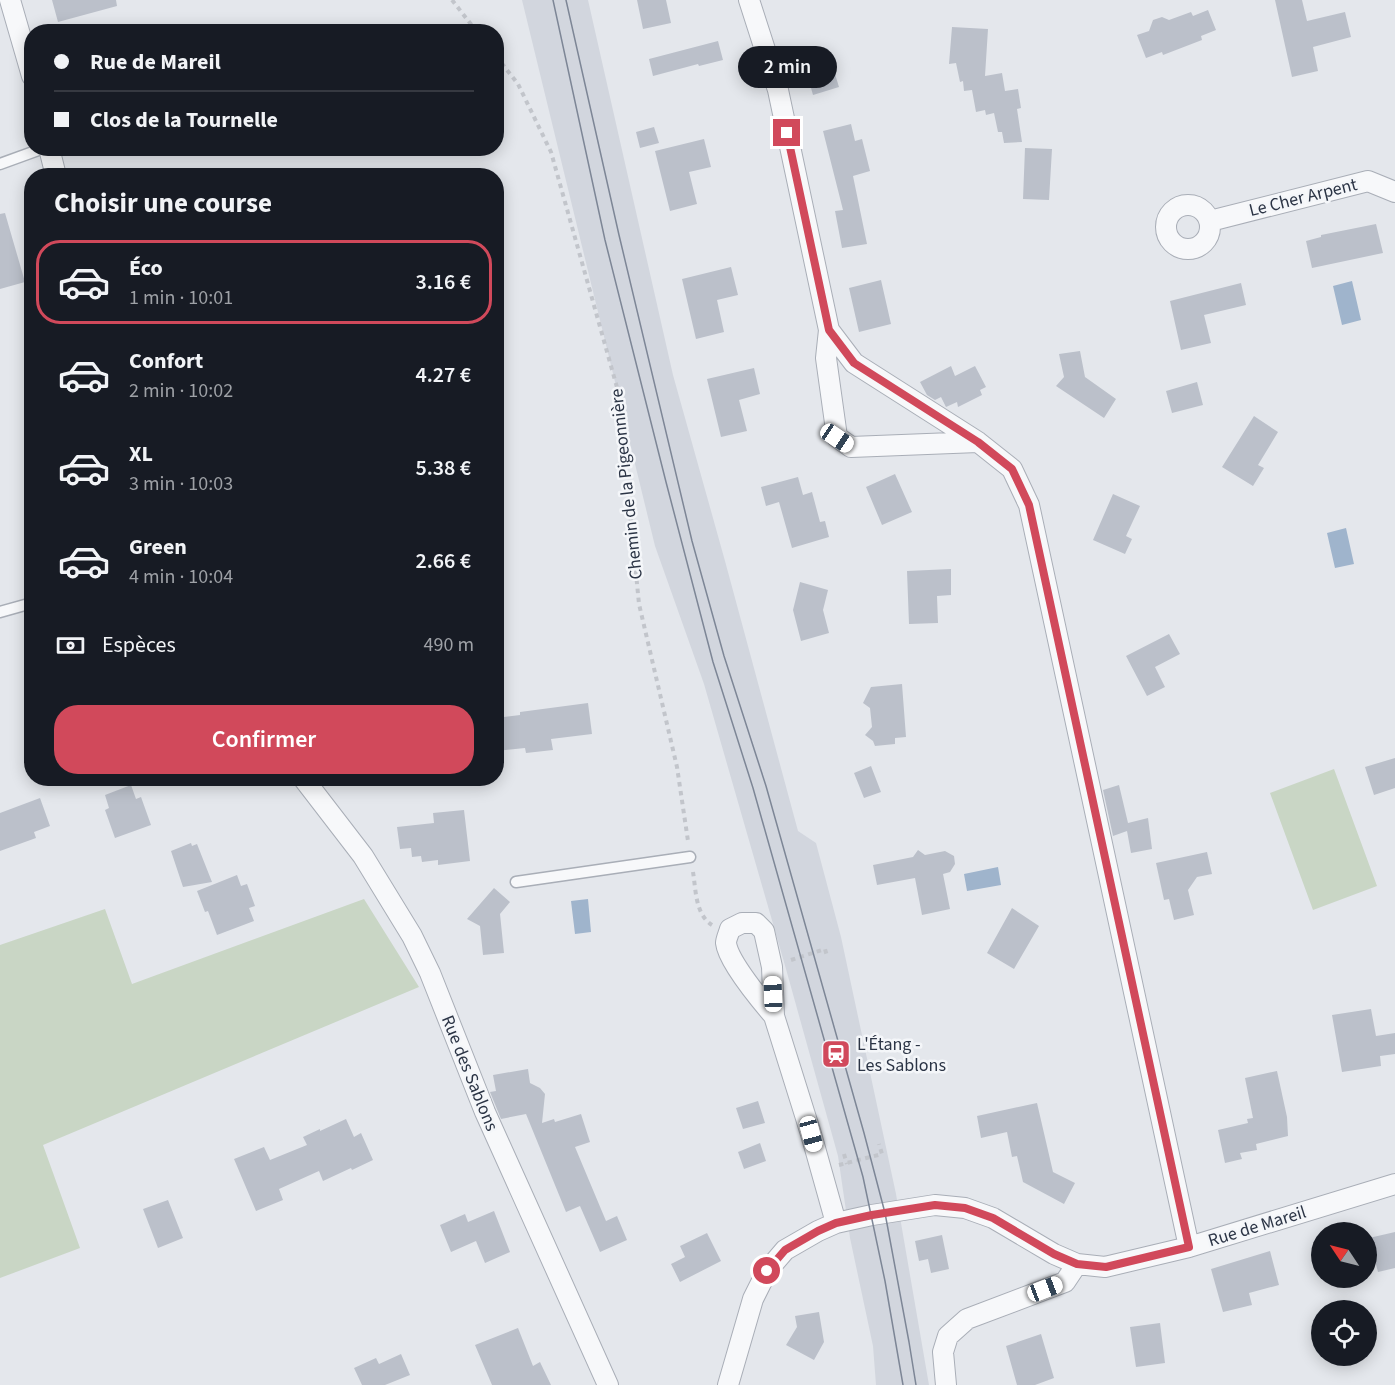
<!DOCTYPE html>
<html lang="fr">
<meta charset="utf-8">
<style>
:root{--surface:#171b24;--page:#20242c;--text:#f1f3f6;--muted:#9ea1a6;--line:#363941;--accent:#d1495b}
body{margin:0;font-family:"Source Sans 3",sans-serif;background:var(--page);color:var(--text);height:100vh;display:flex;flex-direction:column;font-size:22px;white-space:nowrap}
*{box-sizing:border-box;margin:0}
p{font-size:20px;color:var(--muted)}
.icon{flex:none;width:33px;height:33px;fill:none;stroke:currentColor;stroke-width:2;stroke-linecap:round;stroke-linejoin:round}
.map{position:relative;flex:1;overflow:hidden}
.drawer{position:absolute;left:24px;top:168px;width:480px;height:618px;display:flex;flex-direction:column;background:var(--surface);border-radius:24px;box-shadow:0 3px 15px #0003}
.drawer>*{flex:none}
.guide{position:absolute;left:24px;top:24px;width:480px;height:132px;border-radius:24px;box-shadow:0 3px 15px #0003;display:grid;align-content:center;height:132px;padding:0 30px;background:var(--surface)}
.needle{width:39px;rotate:305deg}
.buttons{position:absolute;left:1311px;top:1222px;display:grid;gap:12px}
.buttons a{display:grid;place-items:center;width:66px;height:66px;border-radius:50%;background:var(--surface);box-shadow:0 3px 15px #0003;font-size:30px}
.end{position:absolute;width:27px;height:27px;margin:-14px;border:8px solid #d1495b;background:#fff;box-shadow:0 0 0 3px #fff}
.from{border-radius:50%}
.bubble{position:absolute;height:42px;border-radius:21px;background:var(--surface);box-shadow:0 3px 15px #0003;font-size:20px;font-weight:600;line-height:42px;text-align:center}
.car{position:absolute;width:18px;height:36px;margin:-18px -9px;border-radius:8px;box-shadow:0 0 4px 2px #0007;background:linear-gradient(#fff 24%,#345 0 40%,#fff 0 76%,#345 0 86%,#fff 0)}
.guide b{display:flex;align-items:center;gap:21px;height:57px;font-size:22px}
.guide b+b{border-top:2px solid var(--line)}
.guide i{width:15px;height:15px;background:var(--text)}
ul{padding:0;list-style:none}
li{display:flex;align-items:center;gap:18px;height:84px;margin:0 12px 9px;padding:0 18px;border:3px solid transparent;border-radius:24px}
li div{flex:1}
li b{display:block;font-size:22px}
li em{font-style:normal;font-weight:600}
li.on{border-color:var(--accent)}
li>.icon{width:54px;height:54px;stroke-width:1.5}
h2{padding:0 30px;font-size:27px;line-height:72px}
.pay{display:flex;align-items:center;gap:15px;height:66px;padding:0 30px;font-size:22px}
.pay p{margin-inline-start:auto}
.button{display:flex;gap:12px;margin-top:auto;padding:12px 30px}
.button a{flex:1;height:69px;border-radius:24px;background:var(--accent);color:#fff;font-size:24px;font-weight:600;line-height:69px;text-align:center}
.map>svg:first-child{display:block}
.built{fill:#d2d6de}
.green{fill:#c9d6c5}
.water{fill:#9fb4cc}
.building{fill:#bbc0ca}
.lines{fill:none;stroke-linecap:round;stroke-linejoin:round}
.lane-casing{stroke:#a9aeb7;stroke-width:13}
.street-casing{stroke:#a9aeb7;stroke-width:22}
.path{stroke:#c2c5cb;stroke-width:4;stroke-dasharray:4.5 4.5;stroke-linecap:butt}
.lane{stroke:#f7f8fa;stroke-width:10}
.street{stroke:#f7f8fa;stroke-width:20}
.tram{stroke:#7d8696;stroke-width:1.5}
.route{stroke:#d1495b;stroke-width:8}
.labels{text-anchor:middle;stroke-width:5;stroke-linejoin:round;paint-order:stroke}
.street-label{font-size:18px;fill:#2b3445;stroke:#f4f6f9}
.poi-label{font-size:18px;fill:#2b3445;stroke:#f4f6f9;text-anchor:start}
</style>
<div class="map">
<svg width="1395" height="1385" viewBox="0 0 1395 1385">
<rect width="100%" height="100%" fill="#e4e7ec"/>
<!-- built -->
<path class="built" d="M522,0H588L673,375L725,561L798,831L816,843L841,937L896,1194L929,1385H876L873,1346L850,1238L838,1156L786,969L704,684L655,546Z"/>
<!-- green -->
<path class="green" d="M1334,769L1377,886L1313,910L1270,793Z
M364,899L419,987L43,1145L80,1248L0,1278V945L105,909L132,984Z"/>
<!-- water -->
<path class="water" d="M1352,281L1361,320L1342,325L1333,286Z
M1346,528L1354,564L1335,568L1327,533Z
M998,867L1001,885L967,891L964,874Z
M588,899L591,932L575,934L571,901Z"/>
<!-- building -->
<path class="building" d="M52,0H116L117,6L58,22Z
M637,0H666L671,23L643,29Z
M1275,0H1302L1307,21L1345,12L1351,37L1313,47L1318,71L1292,77Z
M1208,10L1216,30L1201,36L1202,40L1163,55L1162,52L1146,58L1137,35L1149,31L1153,20L1162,17L1169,20L1191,12L1193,16Z
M952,27L988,29L985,76L1002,73L1005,91L1018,89L1021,108L1017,109L1022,142L1004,143L1002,132H998L994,113L986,115L985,110L976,112L972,90L964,91L963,81L960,82L956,63L949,64Z
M718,41L723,60L699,66L698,64L653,76L649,59Z
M827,48L839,87L813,95L802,56Z
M851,124L855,141L862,139L870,171L853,176L867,244L842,248L835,211L843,210L823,131Z
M654,127L659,143L640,148L636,132Z
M704,139L711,167L689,172L697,204L670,211L655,151Z
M1025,148L1052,149L1049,200L1023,199Z
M5,213L25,282L0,289V214Z
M1376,224L1383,253L1312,268L1306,241L1321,237V235Z
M731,267L738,295L717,300L724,332L696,339L682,279Z
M881,280L891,324L859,332L849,288Z
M1241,283L1246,305L1204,315L1211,343L1181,350L1170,301Z
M1080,351L1085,377L1116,399L1104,418L1056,386L1064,377L1059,354Z
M951,366L955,376L975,366L986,387L980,390L982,395L958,407L957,402L946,407L941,397L935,400L927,395L920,382Z
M754,368L760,394L739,400L747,431L721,437L707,379Z
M1197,382L1203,405L1172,413L1166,391Z
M1254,416L1278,432L1258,465L1264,468L1253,486L1222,467Z
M895,474L912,512L882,525L866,487Z
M798,477L803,495L812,492L820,522L825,521L829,537L792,548L779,502L766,506L761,487Z
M1113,494L1140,506L1126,536L1132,539L1125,554L1093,540Z
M951,569V595L937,596L938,623L909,624L907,571Z
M800,582L828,590L823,610L829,633L801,641L793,610Z
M1169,634L1180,654L1155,667L1165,687L1147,696L1126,656Z
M902,684L906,737L895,738V744L875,746L873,741L865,735L872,727L870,708L863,703L871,687Z
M588,703L592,734L551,739L553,750L526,753L525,748L496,751V718L520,715V712Z
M1395,758V788L1374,795L1365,767Z
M871,766L881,792L864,798L854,773Z
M131,785L136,799L141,797L151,825L115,838L105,810L109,808L105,795Z
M1119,785L1128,823L1148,818L1152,849L1131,853L1127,831L1113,836L1103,790Z
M40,798L50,826L34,832L36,838L0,851V813Z
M464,810L470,861L438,865V860L422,862L421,856L412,857L411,848L400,849L397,827L434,823L433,813Z
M191,843L192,846L197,844L212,882L183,887L171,851Z
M918,850L925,855L945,851L954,856L955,864L950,872L943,874L950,909L922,915L915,878L877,885L873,865L913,857Z
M1207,852L1212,874L1197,877L1188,890L1194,915L1174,920L1169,899L1164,900L1156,863Z
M237,875L241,886L247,884L255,906L249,908L254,921L217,935L208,911L205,912L197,891Z
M494,888L510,902L500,914L504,953L483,955L480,926L467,919Z
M1012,908L1039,926L1014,969L987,953Z
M1371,1009L1376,1036L1395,1033V1054L1380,1056L1381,1066L1342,1072L1332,1015Z
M528,1069L530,1083L540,1088L545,1094L542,1123L554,1119L555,1122L581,1114L590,1142L575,1147L606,1221L617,1216L627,1240L600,1252L580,1206L566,1212L526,1114L501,1119L490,1092L496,1091L493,1075Z
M1277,1071L1287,1117L1288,1136L1256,1144L1257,1150L1240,1153L1242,1159L1225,1163L1218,1130L1248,1123L1247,1119L1253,1118L1245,1078Z
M758,1101L765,1123L743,1129L736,1108Z
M1037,1103L1053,1172L1075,1183L1064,1204L1023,1182L1017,1156L1012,1157L1007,1132L981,1138L977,1116Z
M346,1119L354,1137L361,1133L373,1160L352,1170L351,1168L323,1181L319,1171L279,1189L283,1200L256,1211L234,1159L264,1147L270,1160L307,1145L303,1137L320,1129V1131Z
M760,1143L766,1161L744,1169L738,1152Z
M168,1200L183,1238L158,1248L143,1209Z
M494,1211L510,1252L485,1263L476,1241L451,1252L440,1225L465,1214L468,1222Z
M1395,1232V1268L1378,1272L1369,1238Z
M707,1233L721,1261L680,1282L671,1264L685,1257L680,1246Z
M942,1235L949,1269L931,1273L928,1259L919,1261L915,1241Z
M1270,1251L1279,1285L1249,1293L1252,1305L1223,1312L1211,1269Z
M819,1312L824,1342L814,1360L786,1345L797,1327L795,1316Z
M1160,1323L1165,1363L1136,1367L1130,1327Z
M518,1328L533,1366L540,1362L551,1385H492L475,1345Z
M1041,1334L1054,1378L1035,1385H1017L1006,1346Z
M401,1354L410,1375L385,1385H362L354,1368L376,1358L379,1364Z"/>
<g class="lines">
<!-- lane casing -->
<g class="lane-casing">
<path id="lane" d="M0,164L44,148
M0,612L32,603
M516,882L690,857"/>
</g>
<!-- street casing -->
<g class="street-casing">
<path id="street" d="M10,0L32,76
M749,0L778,90L829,330L854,363L978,442L1012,469L1029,505L1189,1247
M49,148L56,176
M1166 227a22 22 0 1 1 44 0a22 22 0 1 1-44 0Z
M1210,221L1368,181L1395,192
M829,330L826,358L837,437L851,447L978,442
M303,778L363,856L412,936L430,973L485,1112L608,1385
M774,1016C762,1002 728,961 726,943C726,939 729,933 730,929L742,923H756L764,931L772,967L774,1016L811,1134L836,1223
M728,1385L753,1299L767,1271L785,1250L818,1231L836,1223L872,1215L935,1205L965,1208L993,1218L1054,1254L1077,1264L1105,1267L1189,1247L1395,1184
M946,1385L943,1352L948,1336L967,1319L1065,1282L1077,1264"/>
</g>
<!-- path -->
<path class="path" d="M452,0L477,32
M496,56L518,84L551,152L618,391L639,604L677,767L688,841
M693,872C696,890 695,914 712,925
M791,960L825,949L827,956
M844,1154L847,1164
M839,1165L882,1154L879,1144"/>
<!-- lane -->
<use href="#lane" class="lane"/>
<!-- street -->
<use href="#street" class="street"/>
<!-- tram -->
<path class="tram" d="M553,0L605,240L666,482L713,662L753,788L863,1177L885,1281L903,1385
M566,0L619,235L692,541L724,656L766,786L864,1133L885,1213L909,1342L916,1385"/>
</g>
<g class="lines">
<!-- route -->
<path class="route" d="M767,1271L785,1250L818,1231L836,1223L872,1215L935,1205L965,1208L993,1218L1054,1254L1077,1264L1106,1267L1189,1247L1029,505L1012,469L978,442L854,363L829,330L787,133"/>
</g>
<!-- icons -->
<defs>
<g id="station-square" transform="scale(1.5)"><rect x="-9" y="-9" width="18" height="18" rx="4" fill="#d1495b" stroke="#f4f6f9"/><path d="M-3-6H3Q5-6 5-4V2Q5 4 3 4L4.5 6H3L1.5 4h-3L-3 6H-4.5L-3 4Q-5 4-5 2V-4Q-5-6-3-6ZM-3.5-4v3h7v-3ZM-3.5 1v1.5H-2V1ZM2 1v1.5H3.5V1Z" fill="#fff"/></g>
</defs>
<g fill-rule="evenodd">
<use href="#station-square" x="836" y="1054"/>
</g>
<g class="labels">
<!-- street labels -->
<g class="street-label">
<text transform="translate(1303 197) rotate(-14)" y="6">Le Cher Arpent</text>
<text transform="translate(626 484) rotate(-96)" y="6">Chemin de la Pigeonnière</text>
<text transform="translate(470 1073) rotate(68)" y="6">Rue des Sablons</text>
<text transform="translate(1257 1226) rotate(-17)" y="6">Rue de Mareil</text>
</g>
<!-- poi labels -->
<g class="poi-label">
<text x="857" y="1050">L'Étang -<tspan x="857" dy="21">Les Sablons</tspan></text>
</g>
</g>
</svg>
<div class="buttons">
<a><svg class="needle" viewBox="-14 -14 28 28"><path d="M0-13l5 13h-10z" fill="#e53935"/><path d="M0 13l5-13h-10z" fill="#9ea1a6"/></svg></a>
<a><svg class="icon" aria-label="locate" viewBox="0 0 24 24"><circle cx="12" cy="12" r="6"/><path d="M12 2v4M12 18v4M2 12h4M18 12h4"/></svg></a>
</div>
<i class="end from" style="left:767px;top:1271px"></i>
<i class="end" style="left:787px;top:133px"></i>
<div class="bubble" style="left:738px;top:46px;width:99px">2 min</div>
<i class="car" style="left:837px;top:438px;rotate:124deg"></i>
<i class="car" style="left:773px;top:994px;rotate:358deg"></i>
<i class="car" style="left:811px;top:1134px;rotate:165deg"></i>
<i class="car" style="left:1045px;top:1289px;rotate:69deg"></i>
<div class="guide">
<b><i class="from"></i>Rue de Mareil</b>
<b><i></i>Clos de la Tournelle</b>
</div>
<section class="drawer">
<h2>Choisir une course</h2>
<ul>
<li class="on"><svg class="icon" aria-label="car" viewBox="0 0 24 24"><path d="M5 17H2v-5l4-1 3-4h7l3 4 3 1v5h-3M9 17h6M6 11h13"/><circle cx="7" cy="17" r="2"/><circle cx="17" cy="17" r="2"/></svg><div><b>Éco</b><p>1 min · 10:01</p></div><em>3.16 €</em></li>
<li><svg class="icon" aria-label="car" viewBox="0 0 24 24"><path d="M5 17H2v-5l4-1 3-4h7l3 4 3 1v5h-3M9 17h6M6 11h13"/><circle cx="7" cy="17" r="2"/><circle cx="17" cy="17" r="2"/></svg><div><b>Confort</b><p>2 min · 10:02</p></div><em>4.27 €</em></li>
<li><svg class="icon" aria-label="car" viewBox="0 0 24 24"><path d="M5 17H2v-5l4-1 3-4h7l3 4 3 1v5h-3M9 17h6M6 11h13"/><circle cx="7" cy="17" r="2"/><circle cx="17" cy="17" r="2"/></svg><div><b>XL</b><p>3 min · 10:03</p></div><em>5.38 €</em></li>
<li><svg class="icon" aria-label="car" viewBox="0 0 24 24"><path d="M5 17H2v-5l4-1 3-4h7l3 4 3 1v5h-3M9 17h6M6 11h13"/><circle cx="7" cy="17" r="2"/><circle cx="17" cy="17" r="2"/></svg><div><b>Green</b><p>4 min · 10:04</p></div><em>2.66 €</em></li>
</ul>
<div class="pay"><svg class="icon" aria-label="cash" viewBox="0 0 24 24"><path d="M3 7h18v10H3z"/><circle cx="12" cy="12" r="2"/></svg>Espèces<p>490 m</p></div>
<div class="button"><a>Confirmer</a></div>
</section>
</div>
